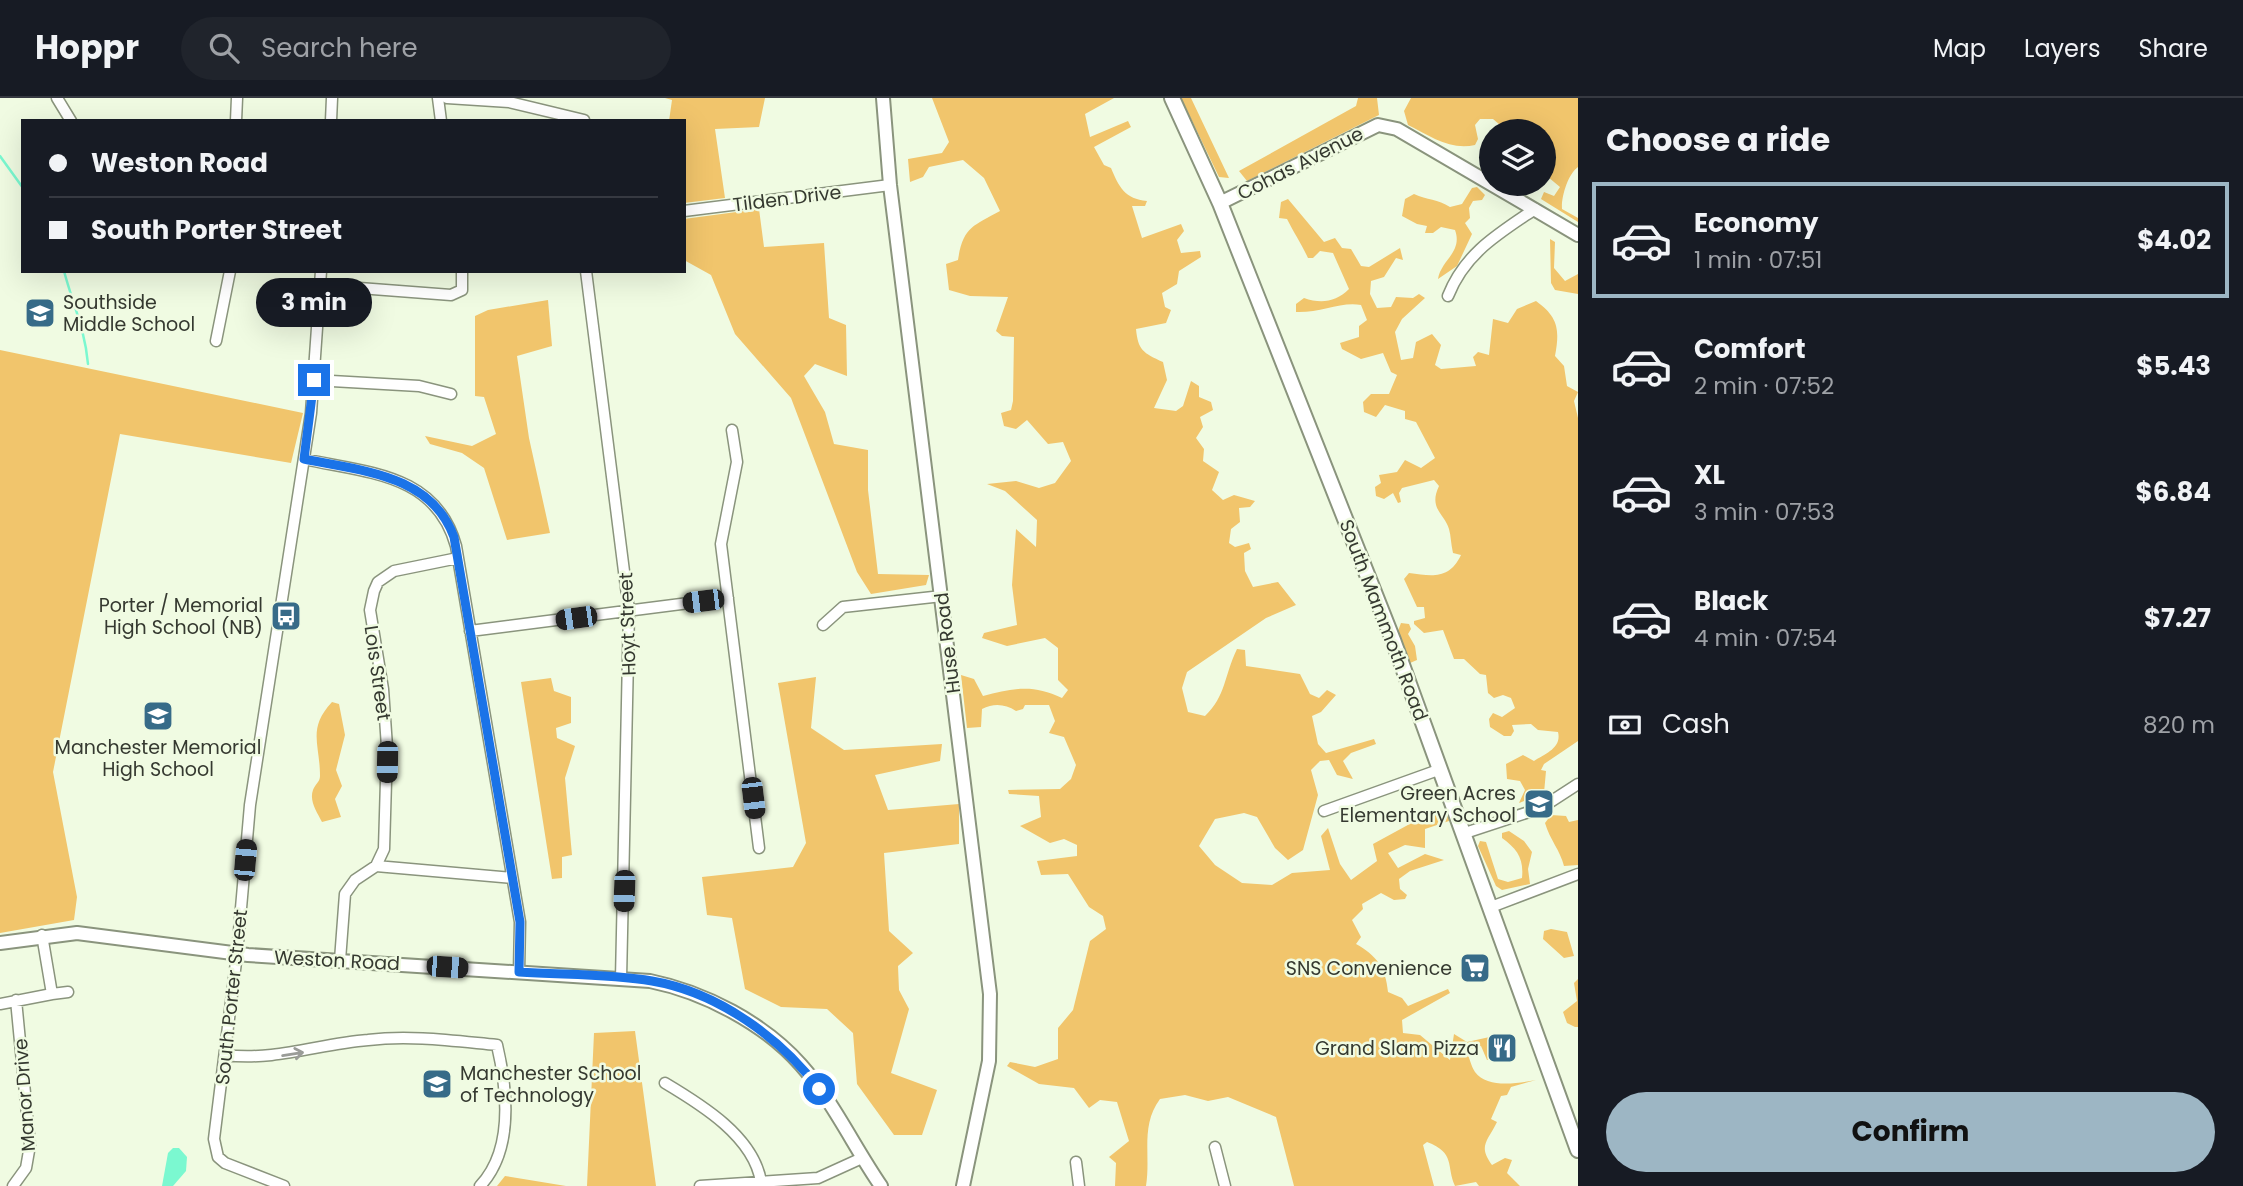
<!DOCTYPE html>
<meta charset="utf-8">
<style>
:root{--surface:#171b24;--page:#20242c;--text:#f1f3f6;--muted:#9ea1a6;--line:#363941;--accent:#9db6c4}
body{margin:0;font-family:Poppins,sans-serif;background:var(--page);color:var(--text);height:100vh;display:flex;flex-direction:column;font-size:26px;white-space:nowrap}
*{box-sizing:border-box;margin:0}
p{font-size:23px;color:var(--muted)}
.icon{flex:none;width:38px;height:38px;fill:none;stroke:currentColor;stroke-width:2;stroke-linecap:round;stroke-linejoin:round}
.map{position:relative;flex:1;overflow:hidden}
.panel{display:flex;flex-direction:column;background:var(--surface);width:665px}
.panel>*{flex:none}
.banner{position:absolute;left:21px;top:21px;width:665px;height:154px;border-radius:0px;box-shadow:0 7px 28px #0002;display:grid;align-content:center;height:154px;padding:0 28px;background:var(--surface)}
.fabs{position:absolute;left:1479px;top:21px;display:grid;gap:14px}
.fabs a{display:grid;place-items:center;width:77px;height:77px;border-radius:50%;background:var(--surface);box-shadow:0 7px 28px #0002;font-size:35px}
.end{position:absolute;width:32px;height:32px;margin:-16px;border:9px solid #1a73e8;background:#fff;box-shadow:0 0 0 4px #fff}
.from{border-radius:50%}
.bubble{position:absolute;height:49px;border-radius:24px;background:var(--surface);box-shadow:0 7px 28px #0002;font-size:23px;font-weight:700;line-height:49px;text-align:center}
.car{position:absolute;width:21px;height:42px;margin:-21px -10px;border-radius:9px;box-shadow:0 0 5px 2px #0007;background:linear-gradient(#222 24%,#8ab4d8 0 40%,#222 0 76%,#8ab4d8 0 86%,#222 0)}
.banner b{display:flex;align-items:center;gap:24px;height:66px;font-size:26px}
.banner b+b{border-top:2px solid var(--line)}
.banner i{width:18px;height:18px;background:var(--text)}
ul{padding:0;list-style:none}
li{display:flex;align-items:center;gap:21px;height:116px;margin:0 14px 10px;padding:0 14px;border:4px solid transparent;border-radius:0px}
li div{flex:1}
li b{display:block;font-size:26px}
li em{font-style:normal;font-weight:700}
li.selected{border-color:var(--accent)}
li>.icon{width:63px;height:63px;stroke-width:1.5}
h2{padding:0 28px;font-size:32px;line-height:84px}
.pay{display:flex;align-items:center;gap:18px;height:77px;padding:0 28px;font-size:26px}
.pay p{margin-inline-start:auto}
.action{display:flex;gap:14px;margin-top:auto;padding:14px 28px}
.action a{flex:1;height:80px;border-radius:42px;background:var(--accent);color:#111;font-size:28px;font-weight:700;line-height:80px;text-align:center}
header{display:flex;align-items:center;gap:42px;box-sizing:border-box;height:98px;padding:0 35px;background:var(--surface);border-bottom:2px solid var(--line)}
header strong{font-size:33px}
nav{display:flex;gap:38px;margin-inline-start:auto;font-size:24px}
.search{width:490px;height:63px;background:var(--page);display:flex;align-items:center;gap:18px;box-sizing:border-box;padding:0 24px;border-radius:38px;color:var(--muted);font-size:26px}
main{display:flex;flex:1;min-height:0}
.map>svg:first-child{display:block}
.green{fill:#f1c56c}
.water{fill:#7bf8d0}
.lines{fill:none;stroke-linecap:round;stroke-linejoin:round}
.stream{stroke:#7bf8d0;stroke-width:2.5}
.minor-casing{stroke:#8a947d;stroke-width:13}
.tertiary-casing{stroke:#8a947d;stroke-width:16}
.secondary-casing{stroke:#8a947d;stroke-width:18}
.minor{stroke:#fff;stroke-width:10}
.tertiary{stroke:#fff;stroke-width:12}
.secondary{stroke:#fff;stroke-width:14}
.oneway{stroke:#9a9c98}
.route{stroke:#1a73e8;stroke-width:9}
.labels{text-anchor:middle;stroke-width:5;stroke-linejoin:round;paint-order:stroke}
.street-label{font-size:19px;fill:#353930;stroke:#f0fbe2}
.poi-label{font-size:19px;fill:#353930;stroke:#f0fbe2;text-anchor:end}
</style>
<header>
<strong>Hoppr</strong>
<div class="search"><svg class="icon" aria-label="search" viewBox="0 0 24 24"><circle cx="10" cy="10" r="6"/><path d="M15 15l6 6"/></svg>Search here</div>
<nav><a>Map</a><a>Layers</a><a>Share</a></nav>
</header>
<main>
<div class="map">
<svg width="1578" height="1088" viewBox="0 0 1578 1088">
<rect width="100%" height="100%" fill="#f0fbe2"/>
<!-- green -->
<path class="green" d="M665,0H765L759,29L715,31L725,100L684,105V23H669L672,2Z
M932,0H1114L1085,16L1090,39L1128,23L1131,29L1094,49L1104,67L1111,70C1119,89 1125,101 1147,103L1145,108H1132L1142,140L1181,126L1184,133L1177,142L1181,155L1200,153L1201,159L1179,173L1177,186L1162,195L1165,209L1171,212L1166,225L1136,231C1138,252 1143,255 1163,264L1167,282L1154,310L1176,313L1183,308L1191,283L1199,288V299L1211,304L1213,312L1200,319L1203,329L1196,340L1204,351L1203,363L1219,374L1212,392L1223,402L1234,397L1255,403L1250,409L1239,410L1240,424L1231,431L1229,445L1235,449L1249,445L1251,451L1244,455L1245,473L1253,489L1278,484L1296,507L1266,520L1187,574L1182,590L1188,614L1205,618C1226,598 1224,578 1237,551L1245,552L1246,568L1300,576L1310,596L1319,600L1327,592L1336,597L1321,614L1312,618L1318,646L1326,655L1374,641L1376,646L1351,655L1343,663L1353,681L1337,677L1329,662L1320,663L1311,672L1318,697L1303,752L1288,762L1275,750L1257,719L1244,715L1215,721L1199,748L1215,767L1242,785L1272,787L1292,775L1330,772L1321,738L1328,730L1340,766L1351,782L1377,763L1373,746L1417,722L1448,713L1452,722L1425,731V750L1405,747L1388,755L1398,770L1425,756L1444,762L1410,773L1399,781L1400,791L1407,797L1405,801L1394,802L1381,795L1362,806L1363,811L1352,822L1361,839L1356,846C1376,857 1386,870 1388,894L1402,900L1408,908L1448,891L1450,895L1402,922L1403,935L1420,937L1450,962L1454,936L1467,944L1503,936L1492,945L1493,960L1487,962L1481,948L1466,952C1469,958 1471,968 1475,974C1487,991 1519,985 1536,982L1511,989L1507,997L1501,998L1491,1021L1497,1024C1487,1044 1478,1048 1492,1067L1505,1060L1512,1062L1507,1075L1520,1088H1479L1476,1084L1455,1088C1446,1068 1456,1055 1427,1044L1423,1047L1434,1088H1294L1276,1019L1228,999L1208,1003L1185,997L1160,1001C1140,1028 1151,1057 1146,1088H1115L1116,1065L1109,1059L1129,1043L1117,1004L1100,1002L1089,1010L1074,990L1039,986L1007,968L1010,964L1035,969L1058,961V930L1073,912L1090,843L1106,831L1103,818L1089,809L1068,776L1041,777L1037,763L1077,758V747L1064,741L1050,745L1020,728L1041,719L1039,698L1009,696L1008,692L1060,691L1071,681L1076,667L1064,639L1049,635L1055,623L1049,607H1025L1023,611L1016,613C1005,606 994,605 982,611L981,629L967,630L961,577L974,581L983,598C1014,590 1033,586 1062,600L1068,592L1058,582V550L1045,540L1007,548L982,540L984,535L1017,527L1012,487L1016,431L1036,449L1037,422L1005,393L987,386L1016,383L1039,390L1055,385L1071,363L1063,344L1048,346L1027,322L1016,331L1004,328L1001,315L1011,312L1013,303L1014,239L1002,238L996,233L1008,199L970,198L949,192L946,166L958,162C963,129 973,128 1000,113L984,80L963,62L929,69L923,79L910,84L908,61L942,55L949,44Z
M1181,0H1191L1229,80L1219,79Z
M1358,0H1377L1379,17L1247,83L1239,73L1356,8Z
M1411,0H1578V69C1568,76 1561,99 1562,111L1578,120V124L1541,101L1544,94L1554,98L1560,89L1548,79L1550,70L1544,66V33H1507L1493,21H1480L1475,27L1478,41L1475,47C1451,53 1430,38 1408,27L1404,13Z
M1477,89L1485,97L1482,102L1473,103L1469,110L1470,120L1465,125L1472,136L1457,168L1438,181C1441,162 1463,154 1455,132L1441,129L1433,135H1425L1427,128L1417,126L1402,118L1405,101L1414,96C1427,102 1438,101 1450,109L1462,106L1472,90Z
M1288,101L1324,144L1335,140L1342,150L1351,151L1361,168L1369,169L1400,150L1403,162L1396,160L1384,179L1371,183L1370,196L1377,210L1391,209L1396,199L1413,200L1419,196L1425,200L1402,221L1395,234L1401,262L1413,260L1416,244L1432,236L1441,247L1435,267L1441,271L1476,268L1473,259L1478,254L1489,257L1493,221L1508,225L1517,211L1536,203C1558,219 1560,231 1555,258L1564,268L1567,288L1578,294L1574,303L1578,320V643L1544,666L1541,672L1546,673L1544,695L1519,705L1525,692L1520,683L1507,681L1506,666L1523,657L1534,663C1545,656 1562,650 1558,634L1538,632L1531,626L1512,627L1514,633L1511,638H1504L1490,629L1489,621L1493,615L1502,619L1515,610L1511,600L1503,597L1494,600L1488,595L1486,577L1480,576L1464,561H1454L1443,532L1424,535L1414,526V523L1425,520L1424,509H1417L1404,481L1409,475C1432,478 1449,482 1461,457L1453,455C1451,447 1451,438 1449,431C1445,416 1428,411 1439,388L1434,382L1402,390L1399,395L1401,404L1398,405L1393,395L1384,401L1376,398L1375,389L1381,385L1379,377L1397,374L1405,362L1421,370L1435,360L1416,324L1405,321V313L1385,307L1376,319L1364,314L1363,304L1371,296H1389L1397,277L1391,274L1383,255L1361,261L1342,251L1340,245L1359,239V228L1367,222L1361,207C1342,203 1320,215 1296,214V206L1304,200C1321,206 1336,204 1349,191L1333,155L1320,153L1313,160H1308C1301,145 1294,135 1287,121L1279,120L1281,104Z
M759,111L764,149L824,145L829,220L846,227L847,278L815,266L804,278L825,314L834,346L868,352V392L878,476L929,477L926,487L871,496L857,474L791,300L735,236L711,177L684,162V121Z
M1550,141L1555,144L1554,170L1565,183L1578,176V196L1555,192L1551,185Z
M548,202L552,248L517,258L529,340L550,435L507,442L484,370L462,355L430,346L425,338L472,348L496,336L484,299L475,298V218L488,212Z
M0,252L303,315L291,365L120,336L53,674L77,799L74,822L0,835Z
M1401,525L1409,526L1411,531L1408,536L1415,548L1417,562L1410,565L1398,533Z
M816,579L811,630L844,652L942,646L940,663L875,677L888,712L959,706V746L884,755L889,833L913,855L898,868L899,892L909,911L891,975L937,992L922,1037H894L857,986L853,935L827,911L781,909L745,891L732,820L707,817L702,779L793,769L806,745L778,585Z
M551,580L554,593L571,599V625L556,630L557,640L575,648L565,680L572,757L562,759V780L552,781L521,584Z
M332,604L339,606L345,637L336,672L342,688L335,701L341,719L322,724C317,714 309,703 313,692C315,686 320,684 320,678C320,646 307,631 332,604Z
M1551,717L1566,718L1569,724L1578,722V767L1564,768C1560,752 1550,742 1545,725Z
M1509,733L1524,743L1532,754L1528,771L1530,786L1502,792L1496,788L1478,748L1480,743L1486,744L1498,781L1508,784L1522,780C1524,760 1517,751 1502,740V735Z
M1551,831L1567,834L1574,858L1564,860L1543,841L1544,833Z
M1578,881V929H1575L1567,925L1563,914L1577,903L1574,885Z
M635,933L656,1088H587L594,935Z
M505,1078L566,1088H497Z"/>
<!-- water -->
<path class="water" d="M173,1050H179L187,1059L186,1073L173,1088H162L168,1055Z"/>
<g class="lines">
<!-- stream -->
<path class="stream" d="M0,58L23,90
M64,173C73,207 85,231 88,266"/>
<!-- minor casing -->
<g class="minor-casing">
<path id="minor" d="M57,0L71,23
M438,0L441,23
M447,0L509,4L584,22
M236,23L237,0
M331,23L332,0
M684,113L890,87
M586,173L629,513L621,881
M320,187L451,197L462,192V173
M1448,198C1465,155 1498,136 1535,111
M216,243L230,173
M314,282L419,288L451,296
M732,332L737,364L721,446L759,750
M304,361C367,375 436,375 456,448L520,824L519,874
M823,527L843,509L942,498
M470,533L728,500
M1324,713L1441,671
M1465,735L1541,710L1578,686
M376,768L512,780
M1491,809L1578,776
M340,862L345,796L355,782L376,768L384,751L387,649L383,591L370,512L374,493L378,484L394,473L458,460
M52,896L68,894
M0,906L52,896L42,837
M225,957C277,963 318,946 368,942C411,937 454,943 497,947C507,990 514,1052 480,1088
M665,985C702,1007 754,1039 761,1084
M1215,1049L1225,1088
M1076,1064L1079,1088
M13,1088L26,1070L30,1047L16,902
M284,1088L225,1065L218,1059L214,1041L237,856L250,707L311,315L321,173
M700,1088L818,1080L862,1060"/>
</g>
<!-- tertiary casing -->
<g class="tertiary-casing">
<path id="tertiary" d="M883,0L890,87L990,896L989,963L963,1088
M1491,86L1578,137
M1220,105L1378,27L1397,31L1491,86
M0,845L77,835L248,857L650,883C704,894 764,925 801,967C833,1003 854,1049 881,1088"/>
</g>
<!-- secondary casing -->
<g class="secondary-casing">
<path id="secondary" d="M1172,0L1220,105L1393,542L1578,1052"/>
</g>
<!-- minor -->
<use href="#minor" class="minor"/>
<!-- tertiary -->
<use href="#tertiary" class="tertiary"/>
<!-- secondary -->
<use href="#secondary" class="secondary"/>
</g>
<!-- one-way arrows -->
<defs><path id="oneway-shaft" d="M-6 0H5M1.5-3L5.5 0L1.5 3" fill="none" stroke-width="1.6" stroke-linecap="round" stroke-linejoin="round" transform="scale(1.75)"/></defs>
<use class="oneway" href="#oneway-shaft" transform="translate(293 956) rotate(-9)"/>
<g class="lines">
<!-- route -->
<path class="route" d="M314,282L304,361C361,373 431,376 454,439L520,824L519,874C563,877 609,876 652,883C717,894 780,939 819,991"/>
</g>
<!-- icons -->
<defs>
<g id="school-square" transform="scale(1.575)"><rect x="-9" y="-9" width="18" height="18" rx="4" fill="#376b88" stroke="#f0fbe2"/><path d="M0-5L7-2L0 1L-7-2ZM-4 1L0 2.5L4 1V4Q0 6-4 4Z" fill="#fff"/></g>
<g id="bus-square" transform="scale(1.575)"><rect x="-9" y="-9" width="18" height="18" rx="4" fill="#376b88" stroke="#f0fbe2"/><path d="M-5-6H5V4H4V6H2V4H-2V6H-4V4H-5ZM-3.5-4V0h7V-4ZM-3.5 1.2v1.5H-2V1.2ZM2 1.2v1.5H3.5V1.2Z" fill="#fff"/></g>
<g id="supermarket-square" transform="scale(1.575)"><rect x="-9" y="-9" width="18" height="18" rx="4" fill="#376b88" stroke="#f0fbe2"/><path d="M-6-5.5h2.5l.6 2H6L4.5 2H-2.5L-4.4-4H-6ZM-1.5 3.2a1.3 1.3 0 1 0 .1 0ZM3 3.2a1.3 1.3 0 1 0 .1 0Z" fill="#fff"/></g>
<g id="restaurant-square" transform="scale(1.575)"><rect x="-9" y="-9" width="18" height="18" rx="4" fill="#376b88" stroke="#f0fbe2"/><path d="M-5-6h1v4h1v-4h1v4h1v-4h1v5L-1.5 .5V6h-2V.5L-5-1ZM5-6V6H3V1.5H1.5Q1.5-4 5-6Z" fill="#fff"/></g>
</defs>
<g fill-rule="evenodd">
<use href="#school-square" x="40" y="215"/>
<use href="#bus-square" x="286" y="518"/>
<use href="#school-square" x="158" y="618"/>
<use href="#school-square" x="1539" y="706"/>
<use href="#supermarket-square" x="1475" y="870"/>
<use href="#restaurant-square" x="1502" y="950"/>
<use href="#school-square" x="437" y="986"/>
</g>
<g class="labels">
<!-- street labels -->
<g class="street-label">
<text transform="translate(1300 65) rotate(-27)" y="7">Cohas Avenue</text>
<text transform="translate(787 100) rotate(-7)" y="7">Tilden Drive</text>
<text transform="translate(1384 522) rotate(69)" y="7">South Mammoth Road</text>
<text transform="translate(627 526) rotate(-92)" y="7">Hoyt Street</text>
<text transform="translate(947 545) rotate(-97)" y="7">Huse Road</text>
<text transform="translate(378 575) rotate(82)" y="7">Lois Street</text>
<text transform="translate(337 862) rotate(3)" y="7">Weston Road</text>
<text transform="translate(231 899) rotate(-84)" y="7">South Porter Street</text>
<text transform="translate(24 997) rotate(-94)" y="7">Manor Drive</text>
</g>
<!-- poi labels -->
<g class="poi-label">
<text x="63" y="211" text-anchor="start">Southside<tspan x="63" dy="22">Middle School</tspan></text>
<text x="263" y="514">Porter / Memorial<tspan x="263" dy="22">High School (NB)</tspan></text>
<text x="158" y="656" text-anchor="middle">Manchester Memorial<tspan x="158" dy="22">High School</tspan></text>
<text x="1516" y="702">Green Acres<tspan x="1516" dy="22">Elementary School</tspan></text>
<text x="1452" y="877">SNS Convenience</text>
<text x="1479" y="957">Grand Slam Pizza</text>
<text x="460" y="982" text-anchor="start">Manchester School<tspan x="460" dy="22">of Technology</tspan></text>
</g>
</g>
</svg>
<div class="fabs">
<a><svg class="icon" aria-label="layers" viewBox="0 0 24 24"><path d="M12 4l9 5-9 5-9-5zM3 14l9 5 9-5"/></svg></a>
</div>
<i class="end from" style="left:819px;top:991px"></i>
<i class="end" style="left:314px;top:282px"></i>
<div class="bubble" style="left:256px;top:180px;width:116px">3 min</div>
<i class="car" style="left:703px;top:503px;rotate:263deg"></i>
<i class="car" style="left:576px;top:520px;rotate:262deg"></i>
<i class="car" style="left:387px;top:664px;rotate:181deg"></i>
<i class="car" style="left:753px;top:700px;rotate:173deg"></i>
<i class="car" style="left:245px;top:762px;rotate:5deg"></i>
<i class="car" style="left:624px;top:793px;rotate:182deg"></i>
<i class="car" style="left:447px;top:869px;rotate:94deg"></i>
<div class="banner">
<b><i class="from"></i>Weston Road</b>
<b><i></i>South Porter Street</b>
</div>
</div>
<section class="panel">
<h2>Choose a ride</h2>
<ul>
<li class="selected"><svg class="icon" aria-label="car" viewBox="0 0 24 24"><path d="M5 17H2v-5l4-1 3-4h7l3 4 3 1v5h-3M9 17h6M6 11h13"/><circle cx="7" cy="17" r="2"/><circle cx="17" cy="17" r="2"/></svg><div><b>Economy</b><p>1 min · 07:51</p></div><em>$4.02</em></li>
<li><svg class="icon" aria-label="car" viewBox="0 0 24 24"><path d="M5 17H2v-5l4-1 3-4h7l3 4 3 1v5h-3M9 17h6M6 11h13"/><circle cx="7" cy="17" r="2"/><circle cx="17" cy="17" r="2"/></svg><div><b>Comfort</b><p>2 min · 07:52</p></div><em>$5.43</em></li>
<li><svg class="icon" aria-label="car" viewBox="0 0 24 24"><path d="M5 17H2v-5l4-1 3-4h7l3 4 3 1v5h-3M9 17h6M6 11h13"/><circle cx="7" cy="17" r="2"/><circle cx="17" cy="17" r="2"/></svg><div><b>XL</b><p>3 min · 07:53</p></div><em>$6.84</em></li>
<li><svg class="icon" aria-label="car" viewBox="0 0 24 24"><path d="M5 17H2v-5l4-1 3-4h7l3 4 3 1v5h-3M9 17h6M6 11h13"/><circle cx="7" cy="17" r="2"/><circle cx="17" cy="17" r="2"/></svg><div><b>Black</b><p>4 min · 07:54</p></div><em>$7.27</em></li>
</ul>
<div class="pay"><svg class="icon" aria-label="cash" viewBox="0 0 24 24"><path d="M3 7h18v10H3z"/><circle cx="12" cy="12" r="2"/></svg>Cash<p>820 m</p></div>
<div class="action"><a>Confirm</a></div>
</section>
</main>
